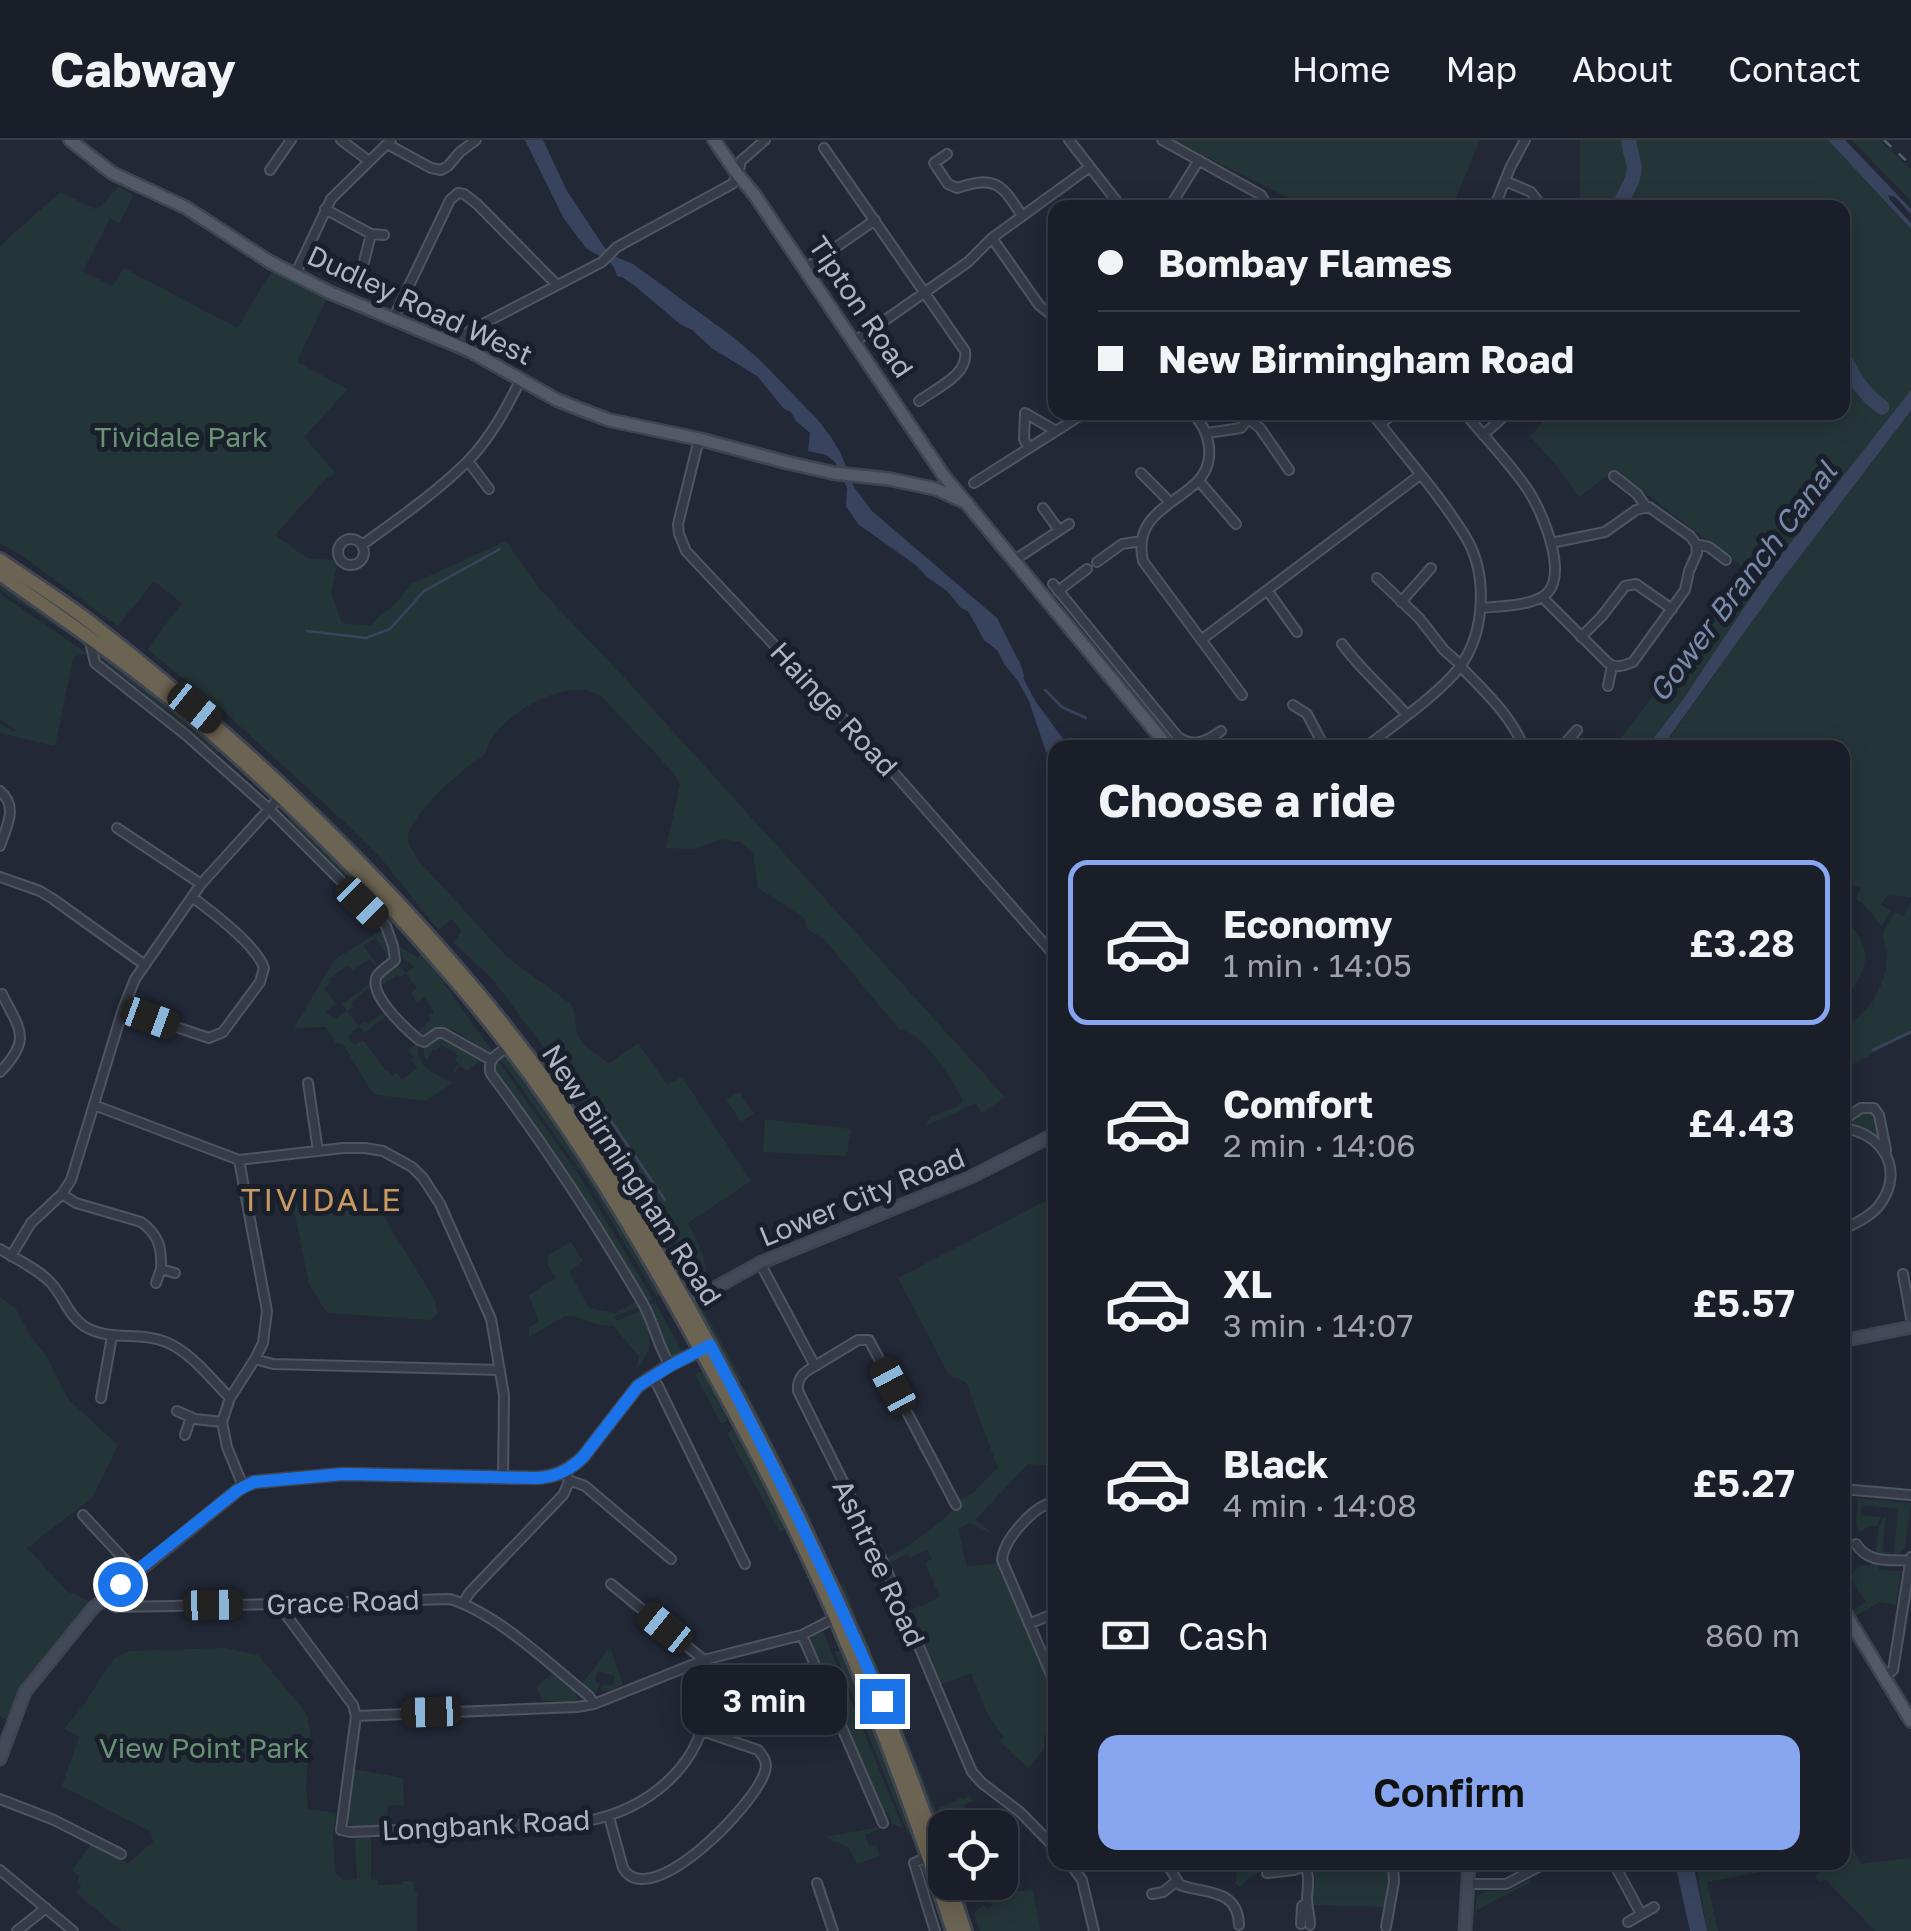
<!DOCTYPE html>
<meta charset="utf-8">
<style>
:root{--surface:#1a1e28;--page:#272b34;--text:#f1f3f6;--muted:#9fa2a8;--line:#383c45;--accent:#88a6f0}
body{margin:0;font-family:"Golos Text",sans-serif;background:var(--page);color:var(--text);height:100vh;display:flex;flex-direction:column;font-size:38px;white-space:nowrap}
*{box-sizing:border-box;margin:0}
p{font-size:32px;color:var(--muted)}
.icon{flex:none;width:55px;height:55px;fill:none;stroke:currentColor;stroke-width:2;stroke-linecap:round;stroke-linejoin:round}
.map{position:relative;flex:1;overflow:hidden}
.drawer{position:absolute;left:1048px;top:600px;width:802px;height:1130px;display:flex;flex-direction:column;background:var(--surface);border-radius:20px;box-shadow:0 5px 25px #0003,0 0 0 2px var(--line)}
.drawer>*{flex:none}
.hud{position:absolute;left:1048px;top:60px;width:802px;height:220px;border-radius:20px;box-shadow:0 5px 25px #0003,0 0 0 2px var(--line);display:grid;align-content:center;height:220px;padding:0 50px;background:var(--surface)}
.fabs{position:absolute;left:928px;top:1670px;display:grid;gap:20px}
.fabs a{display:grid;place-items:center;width:90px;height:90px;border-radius:20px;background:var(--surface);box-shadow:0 5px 25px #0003,0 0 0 2px var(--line);font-size:50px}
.end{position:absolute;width:45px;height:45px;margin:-22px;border:12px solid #1a73e8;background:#fff;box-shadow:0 0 0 5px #fff}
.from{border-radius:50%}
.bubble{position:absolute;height:70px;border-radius:20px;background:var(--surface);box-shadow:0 5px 25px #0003,0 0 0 2px var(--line);font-size:32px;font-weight:600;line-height:70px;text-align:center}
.car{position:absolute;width:30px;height:60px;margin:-30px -15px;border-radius:12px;box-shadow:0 0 8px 2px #0007;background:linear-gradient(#222 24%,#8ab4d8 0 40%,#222 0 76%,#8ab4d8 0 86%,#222 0)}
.hud b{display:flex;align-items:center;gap:35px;height:95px;font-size:38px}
.hud b+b{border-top:2px solid var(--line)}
.hud i{width:25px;height:25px;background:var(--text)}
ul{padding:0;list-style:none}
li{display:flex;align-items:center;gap:30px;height:165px;margin:0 20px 15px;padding:0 30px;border:5px solid transparent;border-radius:20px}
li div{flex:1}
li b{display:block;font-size:38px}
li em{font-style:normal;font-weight:600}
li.selected{border-color:var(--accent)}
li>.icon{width:90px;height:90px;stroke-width:1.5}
h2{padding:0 50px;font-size:45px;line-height:120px}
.pay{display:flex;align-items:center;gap:25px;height:110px;padding:0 50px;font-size:38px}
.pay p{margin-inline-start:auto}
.primary-button{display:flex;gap:20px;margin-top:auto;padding:20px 50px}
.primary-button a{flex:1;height:115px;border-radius:20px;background:var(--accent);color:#111;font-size:40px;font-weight:600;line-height:115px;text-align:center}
header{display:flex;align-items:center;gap:60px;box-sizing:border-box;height:140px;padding:0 50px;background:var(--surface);border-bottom:2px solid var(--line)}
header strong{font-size:48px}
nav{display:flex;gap:55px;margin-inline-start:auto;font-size:35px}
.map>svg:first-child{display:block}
.green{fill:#243538}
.water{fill:#38445e}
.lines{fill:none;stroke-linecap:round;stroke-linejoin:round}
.stream{stroke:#38445e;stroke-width:2.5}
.river{stroke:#38445e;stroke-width:15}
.street-casing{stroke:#4f5561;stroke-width:12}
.secondary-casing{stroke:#3e4450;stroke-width:15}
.primary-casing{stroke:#3e4450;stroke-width:16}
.highway-casing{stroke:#3f4551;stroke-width:18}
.street{stroke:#353b47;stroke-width:8}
.secondary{stroke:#434959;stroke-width:10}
.primary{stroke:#535967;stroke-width:11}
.highway{stroke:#6c6452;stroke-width:12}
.rail{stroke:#575e6e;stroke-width:2.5;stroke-dasharray:10 10;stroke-linecap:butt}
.route{stroke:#1a73e8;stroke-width:12}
.labels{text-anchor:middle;stroke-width:10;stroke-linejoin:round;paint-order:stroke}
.street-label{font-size:28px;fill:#afb5c3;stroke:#1a202b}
.park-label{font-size:28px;fill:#699276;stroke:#1a202b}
.water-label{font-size:30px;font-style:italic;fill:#7989aa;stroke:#1a202b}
.quarter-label{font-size:32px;letter-spacing:2.5px;fill:#cb9a62;stroke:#1a202b}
</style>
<header>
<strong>Cabway</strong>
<nav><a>Home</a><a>Map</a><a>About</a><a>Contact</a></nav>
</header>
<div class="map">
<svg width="1911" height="1791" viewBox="0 0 1911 1791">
<rect width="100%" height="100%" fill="#222836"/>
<!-- green -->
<path class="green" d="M1173,0H1480L1453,66L1307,67Z
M1580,0H1828L1911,89V250L1769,430L1682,561L1647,607H1614L1748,431L1615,330L1579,357L1560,330L1530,296L1552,273L1842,272V68L1580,67Z
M1852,0H1879L1911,29V61Z
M119,46L133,55L120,83L110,78L83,131L112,146L124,128L237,188L272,131L327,158L297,222L348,249L304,297L336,333L326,339L275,395L307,418L334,420L337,424L331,454L342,483L371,486L381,474L392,467L413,443L506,401L539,448L632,546L1005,957L982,973L976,963L926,986L930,977L956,967L963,961C955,943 930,907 914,895C910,892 904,891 899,889L824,799L807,789L804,778L758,748L753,714L741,702L723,699L693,709L666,708L680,645L674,633L600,555C599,555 586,550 585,550C549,546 492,581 484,616C465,626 408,676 408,698C408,706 414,713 418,720L507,817L571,864C576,874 574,878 576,888C579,907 596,913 609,923L638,903L667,945L682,937L751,1041L688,1083C697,1101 707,1118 707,1140L697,1141L620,1016L577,952L494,841L454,803L461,791L452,779L438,790L381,718L352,689L228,575L147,509L182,463L154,441L118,486L25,418L0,403V106L60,52L95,69L101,66Z
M1911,272V757L1887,755L1881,765L1891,771L1882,786L1863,764L1856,759L1860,748L1843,741L1846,732L1842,730V608H1662L1779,444Z
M0,443L85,502L87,506L0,450Z
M0,454L87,513L73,517L55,606L0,593V584L14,592L16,590L0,579Z
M99,509L222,609L218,614L99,517Z
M291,675L407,794L385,777L287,679Z
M1911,761V895L1910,893L1843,930V887C1869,874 1886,846 1887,816C1887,809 1882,799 1883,793C1884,787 1892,777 1895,772L1904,777Z
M1849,784C1875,810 1867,835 1843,859C1843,851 1842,841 1844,833C1850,817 1852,809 1843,793Z
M382,790L390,812L388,821L385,817L387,814L375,798L363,806L377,824L375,826L370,819L352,830L348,825L329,839L331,842L324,848L336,864L326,872L335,879L347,871L342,864L371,843V846L351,863L353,867L347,871L359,886L365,882L367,884L384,872L387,875L365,893L359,886L348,896L354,905L363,900L386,931L388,930L393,936L397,933L402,940L417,928L411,920L414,918L408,910L418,903C416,929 433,932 453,943L426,961L376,955L371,951L343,904L336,903L326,887L294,888L334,820Z
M399,806L418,818L422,812C447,845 468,880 494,912L488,913C475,905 455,886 439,887C435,888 426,893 422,895L417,893L430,880L428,877L434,872L424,857L417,862L411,853L417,848L406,833L400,837L397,835L381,846L384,836L398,825L406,833L414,827L402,817Z
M437,898L445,900L480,921L467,930L459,926L455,932L453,931L458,923L455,920L458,915L441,905L437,910L433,909L427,920L424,916V908Z
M506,916L564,994L636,1107L662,1153L657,1157L587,1040L500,918Z
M498,921L579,1035L653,1159L645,1163L575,1046L496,933L494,925Z
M739,952L754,973L741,982L726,960Z
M1860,970H1870L1875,973L1880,998L1860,987L1847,985L1848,979Z
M765,979L851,989L847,1016L763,1012Z
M1055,1056V1069L1051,1072L1055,1079V1326L1028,1324L975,1380L995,1395L969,1383L958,1389L967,1427L999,1423L1055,1554V1574L1052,1576L1053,1581L1049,1583L1053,1591L1044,1595V1609L1028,1628L999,1601L1004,1597L989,1577L971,1533L940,1545L910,1471L940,1457L925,1423L932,1419L927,1410L910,1418L907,1414L889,1423L887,1418C915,1403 938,1384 961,1364L960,1360L973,1353L998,1328L966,1242L949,1235L898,1138Z
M299,1062L376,1064L435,1160L438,1174L431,1180L327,1173L309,1145L294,1070Z
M571,1102L583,1121L569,1131L589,1168L615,1173L637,1161L640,1167L615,1176L616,1181L641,1171C653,1196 654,1208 636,1230L639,1216L613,1186L600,1185L572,1176H565L529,1197V1187L539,1182L529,1155L556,1138L548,1125V1115Z
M0,1157L16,1169L31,1197L46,1215L68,1259L118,1305L92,1358L27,1408L67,1451L89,1461L28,1537L8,1581L0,1576Z
M655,1162L682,1211L670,1218L663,1209L648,1166Z
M700,1163L742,1240L736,1243L699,1175Z
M704,1231L728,1280L721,1284L695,1234Z
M745,1248L812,1380L807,1383L739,1250Z
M734,1289L785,1388L780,1392L727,1293Z
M1858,1358L1911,1363L1905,1407L1898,1414L1876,1413L1879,1387L1884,1378H1886L1882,1411L1894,1413L1898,1369L1862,1365L1861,1375L1881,1377L1877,1386H1870L1859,1392L1856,1384Z
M1871,1422H1879V1430L1901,1431L1896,1465L1880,1462L1856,1476L1853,1471L1866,1462L1849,1436L1861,1425L1870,1426Z
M843,1443L933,1663L945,1697V1704L855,1487L859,1484L857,1480L853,1482L837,1446Z
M823,1492L903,1688L893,1684L887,1672L884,1673L810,1502L814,1495Z
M610,1507L623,1545L613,1550L602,1551L604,1544L613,1546L615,1536L598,1531L595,1542L600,1543L597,1552L582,1544Z
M225,1508L258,1515L307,1574L310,1590L306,1646L308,1669L336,1673L333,1692L335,1733L344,1740L357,1739L355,1699L371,1697V1739L377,1740L378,1745L402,1744L403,1741H412L417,1754V1791H122L76,1753L81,1746L78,1741L79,1736L72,1730L91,1704L111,1712L127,1724L153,1702L151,1692L62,1646L79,1597L64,1589L82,1567L110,1524L115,1518L129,1511Z
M842,1509L914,1692L909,1696L835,1512Z
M551,1534L575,1552L578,1559L575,1562L542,1561L537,1547Z
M353,1629L403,1638L404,1666L388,1665L387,1685L357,1687L349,1685L348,1671Z
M969,1655L973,1661L964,1665L968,1677L974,1676L977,1684L969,1687L945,1688V1689L938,1668L961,1658L965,1659Z
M879,1687L880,1689L865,1695L870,1707L876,1705L880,1716L857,1724L848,1707L825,1697Z
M1843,1692L1862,1724L1911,1718V1791H1875L1825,1739L1821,1742L1815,1737L1827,1723L1842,1722Z
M1253,1723H1293L1297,1726C1275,1728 1255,1729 1240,1747L1235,1743L1237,1738L1235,1729Z
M1324,1723H1389L1391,1744L1386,1767L1312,1765L1313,1745L1315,1744L1314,1730Z
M1696,1723H1708L1709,1728L1740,1723H1784L1760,1732L1707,1742L1718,1791H1707Z
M1000,1725L1006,1752L1033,1750L1040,1791H980L974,1773L984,1765L988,1769L993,1765L989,1761L1000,1752L997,1743L1000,1742Z
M1530,1740L1531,1742L1475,1771L1477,1756L1484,1752L1507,1751Z"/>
<!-- water -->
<path class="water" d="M525,0H543L567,51L604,107L616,117L633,124L733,197L759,219L818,280L831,297L841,314L854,347L872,371L997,478L1018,520L1024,540L1036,562L1069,607L1055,608V618L1046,612L1029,561L1018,541L1005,525L997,510L984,500L968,471L961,468L947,451L926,436L917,426L858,384L846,366L847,348L835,322L826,315L808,311L810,293L796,281L791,272L784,269L757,236L713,209L692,190L680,184L635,146L622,137L617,136C613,117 598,117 586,108L564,79Z
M1828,0H1845L1911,69V74L1895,57L1888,55L1890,60L1911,83V89Z
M1911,250V271L1779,444L1662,607H1647L1682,561L1769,430Z
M1675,1723H1693L1707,1791H1690Z"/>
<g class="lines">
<!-- stream -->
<path class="stream" d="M307,491L366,498L390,489L424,451L500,409
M1018,521L1023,536
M1045,550L1062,567L1086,578
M1873,910L1911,892
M598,962L665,1060"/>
<!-- river -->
<path class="river" d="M1619,68C1623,53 1635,43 1634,26C1633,17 1629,10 1629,0
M1842,214C1853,236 1862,253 1882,267"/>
<!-- street casing -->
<g class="street-casing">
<path id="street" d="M341,0L369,21
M1069,0L1122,68
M1162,0L1261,55L1264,60L1262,68
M387,4L431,28L441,30L448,26L460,12L476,0
M824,8L965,211C969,235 936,248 919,261
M947,14L934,23L948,44L957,48C995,35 1002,44 1022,76
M270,30L291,0
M1505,41L1531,52L1543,68
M1169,68L1199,20
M1494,68L1510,28L1525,0
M325,69L371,94L384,95
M992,98L1039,165L1055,178
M364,122L371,94
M812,124L875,80
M295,135L331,59L391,0
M393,179L450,60L458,53L464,54L477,64L557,145
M854,202L968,122L992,98L1090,27
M458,205L465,194L473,189L602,122L617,107L732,44L738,35L741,21L765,0
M470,211L483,185
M1190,272C1211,289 1217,322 1197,342C1171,367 1133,376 1143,421L1242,555
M1464,272C1485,298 1510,323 1528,350C1542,371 1572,440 1542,457C1526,466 1500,466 1482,468
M1248,279L1260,288L1289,330
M1380,284L1396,272
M1207,293L1241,288L1253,272
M1483,295L1509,272
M699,299L678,384L679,394L686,411L895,634L1055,816
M1029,308L1024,299L1025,273L1056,291
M468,321L489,349
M1141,333L1170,362
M1614,336L1637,354L1646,367
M1199,341L1236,384
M974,343L1086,272
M1043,368L1059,390
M338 412a13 13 0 1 1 26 0a13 13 0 1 1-26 0Z
M1696,404L1709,407L1726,420
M362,405C398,379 434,354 466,323C490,299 506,269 521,239
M1013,421L1069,384
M1097,422L1122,404L1142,401
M1377,438L1419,478L1444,510L1461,525
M1053,444L1178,597C1194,608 1207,601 1221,591
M1267,450L1297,492
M1058,451L1087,429
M1542,457L1607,522C1615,529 1623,526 1633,522L1685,450L1689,431L1697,413L1696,404L1690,396L1649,367L1636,370L1605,392L1551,403
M1401,462L1431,428
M1581,497L1602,476L1625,446L1636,444L1672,469
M89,498L95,523L186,595L269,669L386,786L393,806L395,820C390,825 381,830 377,836C367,854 407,890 419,900L424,902L437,893H443L491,920
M1201,500L1420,335
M1342,504C1361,530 1385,550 1406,574
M1460,526C1485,552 1510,574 1524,608
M1608,546L1612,526
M1293,565L1307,574L1325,608
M1365,608C1393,585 1438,555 1459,528C1486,492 1488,433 1465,396C1438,352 1402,313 1371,272
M1561,608L1577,590
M0,651C19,667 6,687 0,706
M117,688L201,744
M0,737L40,751L53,759L145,825
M123,869L209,898L223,892L260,842L264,828C257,806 211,771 192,757
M508,907C497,914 486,920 491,934C546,1007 596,1083 642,1162C654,1182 657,1205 670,1225
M0,932C33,898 19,889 2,854
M308,943L318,1011
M94,965L239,1020L343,1008H365L383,1011L412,1027L423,1038L440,1064L491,1179L504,1255L503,1337
M1842,981L1861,968H1874L1879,975L1886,1010
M1842,988C1881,992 1905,1028 1881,1063C1872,1076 1856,1083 1842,1090
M239,1020L267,1171L263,1203L255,1219L230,1258L222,1282L227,1307L243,1346
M62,1054L76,1063L141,1082C159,1095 162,1108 161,1129
M0,1109C16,1119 38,1129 51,1143C64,1157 68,1175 84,1186C109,1202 140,1191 166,1202C192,1213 211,1239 230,1258
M11,1116L31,1083L62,1054L71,1040L123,869L135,839L201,744L280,657
M760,1123L815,1226C804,1232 797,1237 798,1251L885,1426L972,1632L982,1643L1020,1672L1055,1708
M1903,1134L1911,1178
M156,1143L161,1129L175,1133
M255,1219L273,1224L500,1230
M815,1226L858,1200H869L956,1365
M652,1237L658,1246L745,1424
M101,1258L112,1196
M177,1271L195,1279L222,1282
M185,1295L191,1277
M569,1340L585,1346L671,1419
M1842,1349L1911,1355
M1055,1362C1034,1365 1004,1399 1002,1420L1055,1544
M83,1375L135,1431
M1856,1404C1869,1424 1888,1419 1910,1421
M104,1459L115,1467L278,1464L450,1459C498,1474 549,1524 589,1556L594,1564
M463,1463L470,1452L563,1355L569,1342L566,1331
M278,1464L353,1565L356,1576L341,1690L350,1692L573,1683C637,1676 697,1635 707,1567C709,1551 710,1535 704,1520L611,1444
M1029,1484L1055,1473
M802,1495L883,1683
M1884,1537L1893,1530L1911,1417
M356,1576L577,1567L594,1564L704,1520L802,1495L835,1478
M0,1659L54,1680L121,1714
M609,1677L623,1728C650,1774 757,1663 765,1631C768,1622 763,1616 758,1610L702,1591
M929,1716L914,1723L935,1791
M1069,1722L1082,1740L1094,1791
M1166,1722L1180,1745C1205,1754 1238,1748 1239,1785
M1304,1722C1310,1735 1308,1744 1307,1758C1307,1767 1310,1776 1310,1785
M1613,1722L1641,1774
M0,1730L73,1791
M1267,1733L1294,1730L1313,1722
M817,1743L833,1791
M1469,1744H1506L1548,1722
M1152,1754L1163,1752L1177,1741
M1628,1782L1654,1767
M1301,1784L1302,1766L1307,1762
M1386,1787L1394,1742L1393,1722
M17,1791L46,1768"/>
</g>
<!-- secondary casing -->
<g class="secondary-casing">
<path id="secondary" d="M687,1163L760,1123L973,1036L1055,994
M1842,1201L1911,1187
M0,1619L25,1552L93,1468L243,1346L254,1342L343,1334L535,1338C555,1337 568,1331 583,1317L638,1246L670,1225L701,1210
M1465,1791L1469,1722"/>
</g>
<!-- primary casing -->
<g class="primary-casing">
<path id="primary" d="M70,0L112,33L185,67L270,122L331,153L470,211L557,260L577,268L609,280L699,299L785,322L833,333L889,339L936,349L967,363
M714,0L738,35L754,54L944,336L1169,608
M1842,1468L1911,1581"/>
</g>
<!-- highway casing -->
<g class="highway-casing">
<path id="highway" d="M0,420C32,442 65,462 95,486C228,590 351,705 461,833C569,958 655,1101 732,1247C816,1403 888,1564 945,1732
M0,434C74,486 149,538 217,598C301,673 382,754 455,840C549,949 626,1075 695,1200C746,1291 796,1385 837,1481C881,1582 919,1686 953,1791
M949,1742L965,1791"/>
</g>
<!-- street -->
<use href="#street" class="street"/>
<!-- secondary -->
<use href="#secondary" class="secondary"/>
<!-- primary -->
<use href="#primary" class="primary"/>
<!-- highway -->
<use href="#highway" class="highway"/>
<!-- rail -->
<path class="rail" d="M1884,0L1911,25"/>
</g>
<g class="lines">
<!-- route -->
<path class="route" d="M120,1444L238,1350L254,1342L343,1334L536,1338C555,1337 569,1331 583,1317L638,1246L670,1226L710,1205C772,1322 830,1439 882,1561"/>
</g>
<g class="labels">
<!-- street labels -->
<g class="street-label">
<text transform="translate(420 165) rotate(25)" y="10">Dudley Road West</text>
<text transform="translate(861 167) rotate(56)" y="10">Tipton Road</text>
<text transform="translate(834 569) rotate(47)" y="10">Hainge Road</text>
<text transform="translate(632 1035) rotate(57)" y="10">New Birmingham Road</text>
<text transform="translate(862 1057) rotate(-22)" y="10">Lower City Road</text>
<text transform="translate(879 1423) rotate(65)" y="10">Ashtree Road</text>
<text transform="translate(343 1462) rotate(-2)" y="10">Grace Road</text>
<text transform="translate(486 1685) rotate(-3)" y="10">Longbank Road</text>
</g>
<!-- park labels -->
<g class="park-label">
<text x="181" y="307">Tividale Park</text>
<text x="204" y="1618">View Point Park</text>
</g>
<!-- water labels -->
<g class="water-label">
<text transform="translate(1743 442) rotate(-53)" y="10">Gower Branch Canal</text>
</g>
<!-- quarter labels -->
<g class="quarter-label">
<text x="322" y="1071">TIVIDALE</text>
</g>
</g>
</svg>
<div class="fabs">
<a><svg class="icon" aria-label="locate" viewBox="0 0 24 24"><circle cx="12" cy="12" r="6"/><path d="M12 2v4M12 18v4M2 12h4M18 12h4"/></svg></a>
</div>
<i class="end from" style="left:120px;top:1444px"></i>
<i class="end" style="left:882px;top:1561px"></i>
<div class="bubble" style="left:682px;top:1525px;width:165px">3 min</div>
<i class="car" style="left:195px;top:568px;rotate:129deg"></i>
<i class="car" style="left:362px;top:763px;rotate:135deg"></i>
<i class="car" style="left:150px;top:878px;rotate:110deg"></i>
<i class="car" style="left:893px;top:1246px;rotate:332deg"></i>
<i class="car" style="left:213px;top:1465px;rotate:89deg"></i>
<i class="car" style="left:665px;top:1488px;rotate:309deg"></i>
<i class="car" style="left:431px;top:1572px;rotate:268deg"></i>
<div class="hud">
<b><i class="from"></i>Bombay Flames</b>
<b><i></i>New Birmingham Road</b>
</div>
<section class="drawer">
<h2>Choose a ride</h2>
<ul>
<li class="selected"><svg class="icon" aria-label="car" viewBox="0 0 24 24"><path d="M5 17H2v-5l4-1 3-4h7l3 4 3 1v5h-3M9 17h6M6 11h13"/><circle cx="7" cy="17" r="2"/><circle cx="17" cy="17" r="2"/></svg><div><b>Economy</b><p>1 min · 14:05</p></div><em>£3.28</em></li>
<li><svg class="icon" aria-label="car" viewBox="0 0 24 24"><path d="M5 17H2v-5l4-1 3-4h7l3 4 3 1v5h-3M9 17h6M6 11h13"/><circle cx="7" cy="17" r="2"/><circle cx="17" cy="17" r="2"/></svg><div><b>Comfort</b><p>2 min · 14:06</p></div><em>£4.43</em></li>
<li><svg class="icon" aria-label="car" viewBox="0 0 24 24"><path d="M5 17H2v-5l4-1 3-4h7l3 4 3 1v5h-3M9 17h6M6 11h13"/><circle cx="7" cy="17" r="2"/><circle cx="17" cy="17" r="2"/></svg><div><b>XL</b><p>3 min · 14:07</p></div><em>£5.57</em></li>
<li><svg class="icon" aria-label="car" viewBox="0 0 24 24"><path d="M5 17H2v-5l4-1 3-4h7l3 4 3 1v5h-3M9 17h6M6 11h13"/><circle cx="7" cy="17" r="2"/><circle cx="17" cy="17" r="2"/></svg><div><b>Black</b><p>4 min · 14:08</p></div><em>£5.27</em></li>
</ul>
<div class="pay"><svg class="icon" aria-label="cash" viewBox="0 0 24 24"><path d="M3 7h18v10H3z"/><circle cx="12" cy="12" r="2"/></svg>Cash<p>860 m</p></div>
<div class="primary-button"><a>Confirm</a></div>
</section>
</div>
